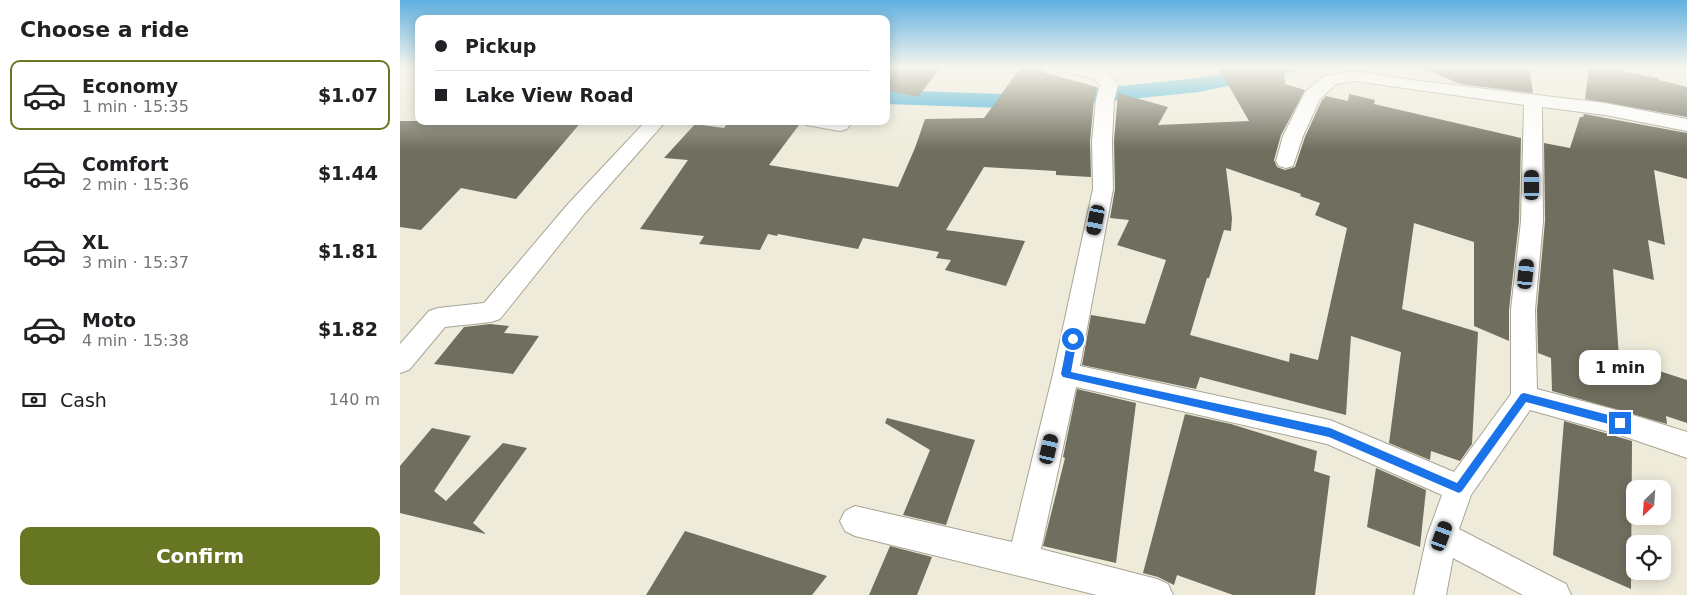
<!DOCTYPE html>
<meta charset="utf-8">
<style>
:root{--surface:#fff;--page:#f2f2f2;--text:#202124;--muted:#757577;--line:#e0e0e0;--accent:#677623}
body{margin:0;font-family:"DejaVu Sans",sans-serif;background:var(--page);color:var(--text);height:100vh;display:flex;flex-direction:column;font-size:19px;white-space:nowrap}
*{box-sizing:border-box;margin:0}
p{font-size:16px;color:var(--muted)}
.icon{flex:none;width:28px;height:28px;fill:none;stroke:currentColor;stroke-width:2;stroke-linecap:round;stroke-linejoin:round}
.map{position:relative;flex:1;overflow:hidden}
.sheet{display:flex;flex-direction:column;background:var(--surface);width:400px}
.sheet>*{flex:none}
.top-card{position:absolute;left:15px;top:15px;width:475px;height:110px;border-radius:10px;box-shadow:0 2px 12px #0003;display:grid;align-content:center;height:110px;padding:0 20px;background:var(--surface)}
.needle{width:32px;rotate:205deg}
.tools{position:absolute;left:1226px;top:480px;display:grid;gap:10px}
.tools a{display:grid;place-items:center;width:45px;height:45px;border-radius:10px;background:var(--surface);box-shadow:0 2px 12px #0003;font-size:25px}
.end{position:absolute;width:22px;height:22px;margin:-11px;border:6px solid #1a73e8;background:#fff;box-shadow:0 0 0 2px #fff}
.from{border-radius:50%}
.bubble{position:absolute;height:35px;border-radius:10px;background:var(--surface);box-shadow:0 2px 12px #0003;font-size:16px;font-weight:700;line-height:35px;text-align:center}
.car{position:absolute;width:15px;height:30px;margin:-15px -8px;border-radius:6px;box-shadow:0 0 4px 1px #0007;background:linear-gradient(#222 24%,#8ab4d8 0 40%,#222 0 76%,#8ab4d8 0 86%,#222 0)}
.top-card b{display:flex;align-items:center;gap:18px;height:48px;font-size:19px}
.top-card b+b{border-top:1px solid var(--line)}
.top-card i{width:12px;height:12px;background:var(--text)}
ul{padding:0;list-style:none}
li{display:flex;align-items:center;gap:15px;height:70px;margin:0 10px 8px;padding:0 10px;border:2px solid transparent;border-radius:10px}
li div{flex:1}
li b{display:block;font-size:19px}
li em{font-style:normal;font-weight:700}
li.on{border-color:var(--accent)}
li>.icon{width:45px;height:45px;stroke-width:1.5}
h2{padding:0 20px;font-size:22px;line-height:60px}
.pay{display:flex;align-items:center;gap:12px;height:55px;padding:0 20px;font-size:19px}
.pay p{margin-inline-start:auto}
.action{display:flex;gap:10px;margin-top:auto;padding:10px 20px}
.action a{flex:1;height:58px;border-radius:10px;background:var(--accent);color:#fff;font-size:20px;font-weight:700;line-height:58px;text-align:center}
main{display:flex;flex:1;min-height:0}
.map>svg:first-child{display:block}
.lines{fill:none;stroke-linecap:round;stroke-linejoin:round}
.canal{fill:#33abd5;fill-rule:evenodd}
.building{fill:#706e5e;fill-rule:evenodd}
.street-casing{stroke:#a7a595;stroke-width:2}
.street{fill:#fff;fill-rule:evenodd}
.route{fill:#1a73e8}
</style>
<main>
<section class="sheet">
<h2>Choose a ride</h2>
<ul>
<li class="on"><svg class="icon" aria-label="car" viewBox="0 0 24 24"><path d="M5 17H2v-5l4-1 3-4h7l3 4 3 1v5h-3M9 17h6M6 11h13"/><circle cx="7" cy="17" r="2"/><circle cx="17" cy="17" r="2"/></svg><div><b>Economy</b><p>1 min · 15:35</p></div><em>$1.07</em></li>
<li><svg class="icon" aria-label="car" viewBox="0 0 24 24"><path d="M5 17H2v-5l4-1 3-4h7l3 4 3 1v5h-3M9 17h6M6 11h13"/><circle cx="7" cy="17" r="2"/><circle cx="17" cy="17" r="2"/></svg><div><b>Comfort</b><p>2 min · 15:36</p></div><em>$1.44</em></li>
<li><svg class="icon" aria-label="car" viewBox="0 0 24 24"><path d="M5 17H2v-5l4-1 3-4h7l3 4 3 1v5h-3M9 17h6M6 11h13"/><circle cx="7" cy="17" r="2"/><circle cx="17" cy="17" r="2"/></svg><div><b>XL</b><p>3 min · 15:37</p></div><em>$1.81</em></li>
<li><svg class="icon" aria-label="car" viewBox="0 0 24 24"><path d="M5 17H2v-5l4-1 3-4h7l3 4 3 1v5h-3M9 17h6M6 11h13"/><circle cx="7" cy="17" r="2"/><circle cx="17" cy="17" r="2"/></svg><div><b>Moto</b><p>4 min · 15:38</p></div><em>$1.82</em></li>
</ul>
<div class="pay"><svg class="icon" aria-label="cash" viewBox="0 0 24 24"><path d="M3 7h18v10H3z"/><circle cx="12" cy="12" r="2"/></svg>Cash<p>140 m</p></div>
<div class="action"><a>Confirm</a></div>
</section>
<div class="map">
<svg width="1287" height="595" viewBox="0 0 1287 595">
<rect width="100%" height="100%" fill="#eeebda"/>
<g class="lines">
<!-- canal -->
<path class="canal" d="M855,67H897L894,72L799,92L631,109L486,104V90L631,95L799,78Z"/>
</g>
<!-- building -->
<path class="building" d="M486,67H541L518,97L486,90Z
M621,67H643L642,72L697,87L694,100L690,141L691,177L656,175V171L584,167L546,230L625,241L606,286L545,270L551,260L536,258L539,252L463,238L458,249L378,234L377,236L368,234L360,250L299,244L304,236L240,229L288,160L264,158L295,124L324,128L329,121H402L369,165L498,187L515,148L525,119L584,118Z
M818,67H884L885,84L905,90L881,135L874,160L877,167L885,170L895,167L905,137L922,100L926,96L948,101L949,94L975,100L974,104L1121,138L1119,221L1109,310V341L1074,326V242L1014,223L1002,309L1078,332L1072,444L1060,461L1031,451L1030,460L989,443L1001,352L951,336L946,415L800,377L796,389L682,365L691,315L745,324L766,260L717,245L729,220L710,218L715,189L714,141L718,93L768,107L758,125L849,121ZM826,168L901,194L900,196L920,203L915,215L947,228L918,360L890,353L889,362L790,335L807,278H809L824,230L831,231L832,218Z
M1020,67H1129L1133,93L1060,84Z
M1189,67H1223L1221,71L1258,78L1259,80L1287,87V117L1185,99Z
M1184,114L1287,133V179L1254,170L1265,245L1248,240L1254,280L1213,269L1219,358L1287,380V423L1266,416L1267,424L1152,391L1151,358L1138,353L1137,310L1145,221L1144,143L1170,148L1180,117H1183Z
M0,121H182L116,199L61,188L21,230L0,227Z
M90,324L109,326L104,333L139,336L113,374L34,364L64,327Z
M677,389L736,403L716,563L643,546L665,458L663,457Z
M785,414L831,424L917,451L914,471L930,476L915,595H833L777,575L774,585L758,577L743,573Z
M487,418L575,440L546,525L503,515L530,450L485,423Z
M1164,421L1232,441L1231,589L1153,555Z
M32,428L71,436L34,491L46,501L103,443L127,448L73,523L86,534L0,513V466Z
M976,468L1026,490L1020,547L967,527Z
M285,531L427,576L412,595H246Z
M490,546L532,557L517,595H469Z"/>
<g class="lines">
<!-- street casing -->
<g class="street-casing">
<path id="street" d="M661,67H689L707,71L718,85L714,100L712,141L713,189L680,366L930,420L1054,472L1111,394V310L1121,221L1124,105L955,81L936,84L920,99L903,136L893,166L886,168L879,166L876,161L883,136L905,92L924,76L955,71L1011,80L1205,103L1287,119V131L1205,115L1142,107L1143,221L1135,310L1137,389L1220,411L1287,432V458L1220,435L1130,410L1071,495L1059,529L1166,584L1171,595H1123L1053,558L1046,595H1014L1027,536L1042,495L927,444L676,387L641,549L757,579L768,584L773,595H697L455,536L445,531L440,521L445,511L455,506L612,542L653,374L693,189L692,141L696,100L700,85L695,79L664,71Z
M246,121H266L184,214L100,319L91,322L45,327L9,370L0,373V344L29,311L38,308L84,303L168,204Z
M404,121H447L450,125L447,129L440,131L406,125Z"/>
</g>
<!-- street -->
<use href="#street" class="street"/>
</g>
<!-- sky -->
<linearGradient id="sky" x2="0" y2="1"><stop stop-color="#5fb0e0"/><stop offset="0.45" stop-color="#f7f6ee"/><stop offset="1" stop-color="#f7f6ee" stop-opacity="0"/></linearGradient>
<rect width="1287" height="150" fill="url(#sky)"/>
<!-- route -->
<path class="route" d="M673,335L677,339L671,372L930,428L1057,483L1121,394L1124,393L1220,418L1224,423L1220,427L1126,402L1062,491L1059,493L929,437L663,377L661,374L668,339Z"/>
</svg>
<div class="tools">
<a><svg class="needle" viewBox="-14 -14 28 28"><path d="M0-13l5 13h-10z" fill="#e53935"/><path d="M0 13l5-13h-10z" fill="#757577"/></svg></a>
<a><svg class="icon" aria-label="locate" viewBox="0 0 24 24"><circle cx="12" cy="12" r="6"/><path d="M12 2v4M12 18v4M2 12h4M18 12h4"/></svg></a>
</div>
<i class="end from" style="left:673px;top:339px"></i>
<i class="end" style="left:1220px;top:423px"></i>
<div class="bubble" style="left:1179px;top:350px;width:82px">1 min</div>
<i class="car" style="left:1132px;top:185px;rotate:0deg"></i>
<i class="car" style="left:696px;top:220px;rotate:191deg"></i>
<i class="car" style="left:1126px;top:274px;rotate:6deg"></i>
<i class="car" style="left:649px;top:449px;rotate:13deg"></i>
<i class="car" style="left:1042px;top:536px;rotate:20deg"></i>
<div class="top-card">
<b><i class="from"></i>Pickup</b>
<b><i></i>Lake View Road</b>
</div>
</div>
</main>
